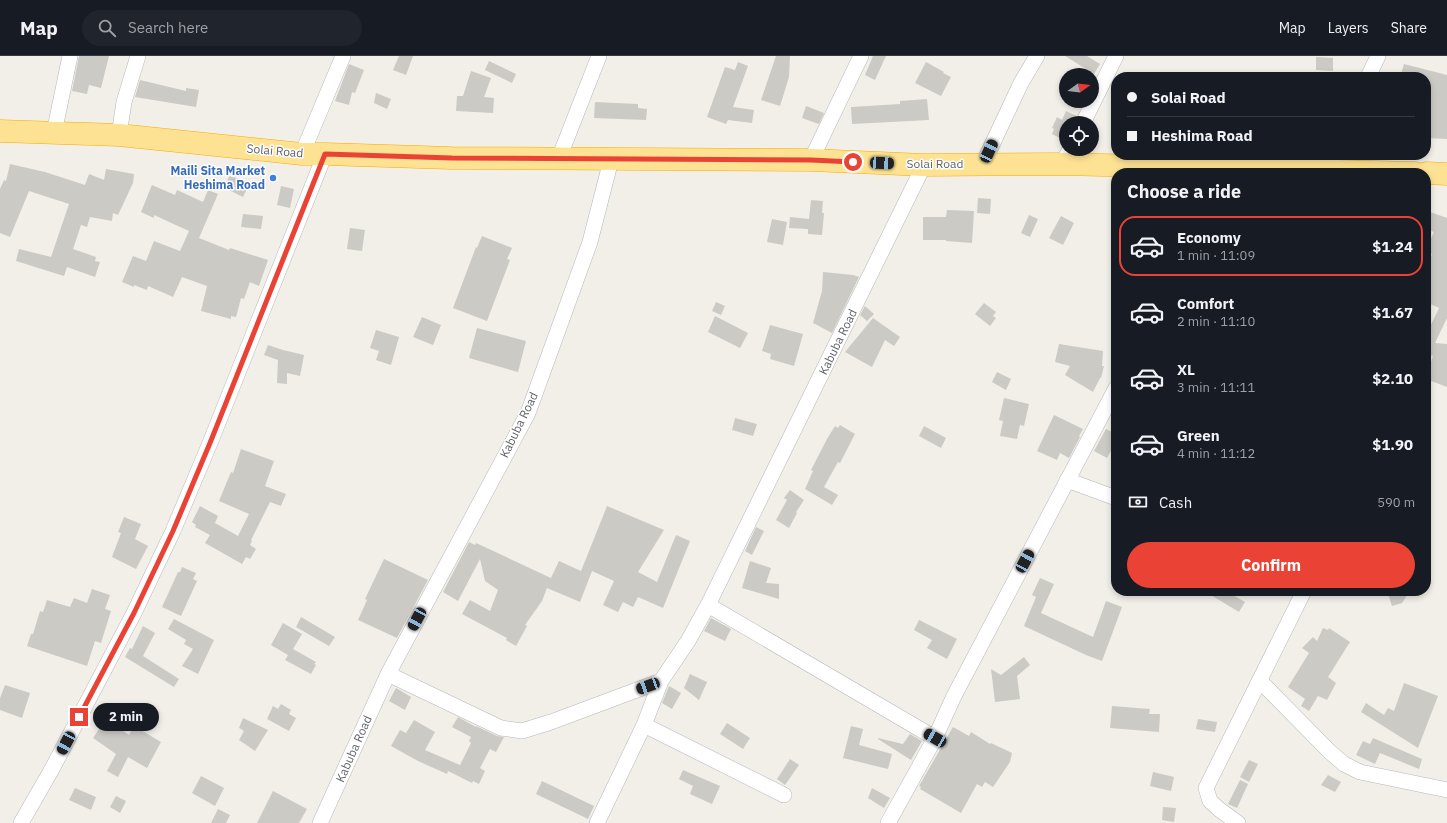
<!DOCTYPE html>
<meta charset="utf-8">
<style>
:root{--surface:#171b24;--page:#20242c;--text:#f1f3f6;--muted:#9ea1a6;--line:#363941;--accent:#ea4335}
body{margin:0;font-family:"IBM Plex Sans",sans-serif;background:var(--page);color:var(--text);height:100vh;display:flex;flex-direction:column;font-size:15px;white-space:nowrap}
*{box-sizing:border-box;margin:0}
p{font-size:13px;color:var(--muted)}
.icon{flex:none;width:22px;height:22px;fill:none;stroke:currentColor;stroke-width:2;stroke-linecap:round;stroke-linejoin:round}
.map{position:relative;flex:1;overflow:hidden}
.side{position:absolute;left:1111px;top:112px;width:320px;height:428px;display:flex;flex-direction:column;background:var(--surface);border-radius:16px;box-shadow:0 2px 6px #0003}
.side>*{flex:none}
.hud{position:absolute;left:1111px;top:16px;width:320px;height:88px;border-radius:16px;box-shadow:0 2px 6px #0003;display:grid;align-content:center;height:88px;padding:0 16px;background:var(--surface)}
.needle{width:26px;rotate:75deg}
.controls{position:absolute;left:1059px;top:12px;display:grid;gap:8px}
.controls a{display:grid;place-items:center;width:40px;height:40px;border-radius:50%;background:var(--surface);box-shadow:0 2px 6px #0003;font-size:20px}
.end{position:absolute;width:18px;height:18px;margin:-9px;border:5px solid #ea4335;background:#fff;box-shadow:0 0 0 2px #fff}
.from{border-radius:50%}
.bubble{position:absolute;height:28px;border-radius:14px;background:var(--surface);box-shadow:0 2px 6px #0003;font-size:13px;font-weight:800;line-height:28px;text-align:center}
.car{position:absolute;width:12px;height:24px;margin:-12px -6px;border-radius:5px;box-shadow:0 0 3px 1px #0007;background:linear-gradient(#222 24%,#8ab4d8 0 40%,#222 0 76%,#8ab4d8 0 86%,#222 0)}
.hud b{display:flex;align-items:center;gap:14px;height:38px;font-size:15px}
.hud b+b{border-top:1px solid var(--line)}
.hud i{width:10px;height:10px;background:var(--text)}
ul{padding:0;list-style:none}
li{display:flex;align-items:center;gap:12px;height:60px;margin:0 8px 6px;padding:0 8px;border:2px solid transparent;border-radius:16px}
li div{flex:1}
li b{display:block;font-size:15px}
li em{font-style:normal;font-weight:800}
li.on{border-color:var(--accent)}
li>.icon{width:36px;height:36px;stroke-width:1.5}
h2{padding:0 16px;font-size:18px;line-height:48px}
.pay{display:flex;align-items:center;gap:10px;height:44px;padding:0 16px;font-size:15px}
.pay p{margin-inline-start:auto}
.primary-button{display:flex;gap:8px;margin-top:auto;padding:8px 16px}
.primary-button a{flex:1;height:46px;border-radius:24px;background:var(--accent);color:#fff;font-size:16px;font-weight:800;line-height:46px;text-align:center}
header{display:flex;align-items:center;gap:24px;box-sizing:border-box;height:56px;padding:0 20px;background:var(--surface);border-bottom:1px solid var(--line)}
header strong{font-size:19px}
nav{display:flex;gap:22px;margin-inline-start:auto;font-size:14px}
.search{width:280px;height:36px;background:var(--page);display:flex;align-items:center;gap:10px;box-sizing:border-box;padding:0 14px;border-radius:22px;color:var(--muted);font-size:15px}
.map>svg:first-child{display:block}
.building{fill:#cccac5}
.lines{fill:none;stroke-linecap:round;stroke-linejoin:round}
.street-casing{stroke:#b5b8bc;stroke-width:16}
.highway-casing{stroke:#f9ab00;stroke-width:23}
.street{stroke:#fff;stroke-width:15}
.highway{stroke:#fde293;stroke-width:22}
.route{stroke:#ea4335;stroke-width:5}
.shop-dot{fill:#3f7fe0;stroke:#fff;stroke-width:1.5}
.labels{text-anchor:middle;stroke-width:3;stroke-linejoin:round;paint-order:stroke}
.street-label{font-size:12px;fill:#5f6368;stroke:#fff}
.shop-label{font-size:12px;font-weight:bold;fill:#366cbe;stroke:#fff;text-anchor:end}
</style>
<header>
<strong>Map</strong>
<div class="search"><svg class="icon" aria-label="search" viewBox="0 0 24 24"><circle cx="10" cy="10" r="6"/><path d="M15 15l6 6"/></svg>Search here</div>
<nav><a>Map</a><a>Layers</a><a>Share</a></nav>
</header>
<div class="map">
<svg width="1447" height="767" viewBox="0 0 1447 767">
<rect width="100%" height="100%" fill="#f1efe8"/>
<!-- building -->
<path class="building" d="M79,0H109L101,32L89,29L87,38L72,35Z
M399,0H413L406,19L393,14Z
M776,0H790L789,21L780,50L761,44Z
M873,0H886L875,24L865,19Z
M1065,0H1087L1100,8L1094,18Z
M1316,1L1333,2V15L1316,14Z
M489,5L516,18L512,27L485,14Z
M738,6L748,10L733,51L754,54L752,67L728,64L726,68L707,61L725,11L735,14Z
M926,6L944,16L943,17L951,21L941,40L915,27Z
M349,8L364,14L355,37L352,36L349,49L335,45Z
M1404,8L1447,19V83L1426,82V65L1431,43L1426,41V37L1430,26L1426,24V21H1412L1401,18Z
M471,15L491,22L484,41L494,42L493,57L456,55L457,40H463Z
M140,24L186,35V32L199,34L196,51L135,41Z
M376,37L391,43L387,53L374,47Z
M927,43L929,64L852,68L851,51L900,48V45Z
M595,46L638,48V52L647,53L646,64L594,62Z
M806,50L824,57L819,68L802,62Z
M1066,55L1077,60L1073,67H1066V85L1052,78L1054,73L1052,72L1057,61L1062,64Z
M10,108L45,116L85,129L89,118L104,124L106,113L134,118L133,127L118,159L113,157L112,165L90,161L87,171L81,169L73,193L96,201L95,205L100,206L95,221L67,211L64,220L16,205L19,193L51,201L69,148L29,135L10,181L0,177V133L4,124L6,125Z
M229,120L250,126L243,141L225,132Z
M152,129L175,139L177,134L203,146L208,134L218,138L199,182L229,194L230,192L268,204L259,230L250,226L244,243L241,242L236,261L231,260V263L201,255L207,230L182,221L173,241L148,230L147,234L134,229V231L122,226L133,200L146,205L154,185L180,195L189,175L154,159V162L141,156Z
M281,130L294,133L290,152L277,149Z
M978,142L991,143L990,158L977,157Z
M811,144L823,145L822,157H824L822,179L808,178V173L789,172L790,161L809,163Z
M947,154L974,155L972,187L946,185V184H923V161H946Z
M1430,156L1447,162V262L1435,287L1447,288V331L1426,323V320L1433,300L1430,299L1426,307V279L1439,252L1426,246V212L1432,198L1430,197L1431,194L1427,191L1434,176L1426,173V168Z
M243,158L263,160L261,173L241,171Z
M1029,159L1038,163L1030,181L1021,177Z
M1061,160L1074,167L1063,189L1049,182Z
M772,163L787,166L783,189L767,186Z
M350,172L365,174L362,195L347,193Z
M482,180L512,192L507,203L510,204L487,265L453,252L476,191L477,192Z
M823,216L853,219L859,221L832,277L813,267L822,235Z
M716,246L725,250L721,259L712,255Z
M984,247L996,256L993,260L996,262L990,270L975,258Z
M865,250L874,258L867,265L860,259Z
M715,260L748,277L740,292L708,276Z
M422,261L441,269L433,289L413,281Z
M873,262L900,281L894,290L885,284L872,311L845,296Z
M770,269L803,278L794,310L770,303L771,298L762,295Z
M477,272L526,285L518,316L469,302Z
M376,274L399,281L391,309L376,304L379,295L370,292Z
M1059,288L1103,295L1102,310H1104L1101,322H1100L1093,336L1065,319L1070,310L1055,306Z
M268,289L283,294L304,299L300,320L287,317V328L277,327L278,304L264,299Z
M997,316L1011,323L1006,334L992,326Z
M1004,342L1029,348L1024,370L1020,369L1017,383L1000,380L1003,365L999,364Z
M1054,359L1083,373L1079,380L1080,381L1069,402L1060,397L1057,404L1037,395Z
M735,362L757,368L753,380L732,374Z
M840,369L855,378L840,407L838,406L824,431L838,439L832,449L805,433L813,415L811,414L827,383L835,370L838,372Z
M924,370L946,382L941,392L919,380Z
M1106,373L1116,378V385L1107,402L1094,395Z
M241,393L274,405L265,430L286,438L281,450L270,446L251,484L252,485L250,489L256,493L250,503L246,501L242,508L205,487L210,479L195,471L196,469L192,466L200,450L218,460L215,467L238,480L249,458L219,445L231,416L233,417Z
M790,434L804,444L796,456L797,457L789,472L776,464L787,444L784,442Z
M607,450L664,474L638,516L657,526L676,479L690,485L663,552L638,541L633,551L623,546L618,556L603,549L614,525L592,515L580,546L547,532L542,545L525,569L527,570L516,590L506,584L507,582L462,558L470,544L490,555L498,534L485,525L480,503L458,545L443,536L469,486L475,489L476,487L551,522L559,505L581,515Z
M124,461L141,468L135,483L148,490L136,513L112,501L121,477L118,476Z
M756,471L764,475L752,499L745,495Z
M384,503L428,524L397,582L358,564L367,544L365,543Z
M750,505L771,512L766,527L779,528V543L742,532Z
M182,511L196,517L193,523L197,525L181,560L162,551L178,516H180Z
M1040,522L1054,528L1041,557L1093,581L1106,545L1122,551L1102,605L1086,599L1024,570L1036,541L1032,539Z
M92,533L110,539L105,553L111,555L101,587L95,585L87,610L27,590L31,578H33L40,555L43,556L47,544L70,551L74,542L87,547Z
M1204,535H1226L1245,546L1239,556Z
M1387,535H1410L1402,547L1392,550Z
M301,561L335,581L329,590L296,571Z
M711,562L731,573L725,585L704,575Z
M174,563L214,584L198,618L182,610L193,593L184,588L186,584L168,573Z
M919,564L957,583L947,603L927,592L932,584L914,574Z
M283,567L302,578L293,593L316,606L314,608L316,609L311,618L285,604L288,599L271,589Z
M143,570L155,577L143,600L179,623L174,631L125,601L130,592L132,593Z
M1323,572L1328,574L1329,572L1350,586L1328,621L1336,627L1327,644L1318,640L1309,655L1301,650L1305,643L1288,631L1309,597L1302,592L1313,581L1317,585Z
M1024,601L1030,609L1017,620L1020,643L995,646L991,613L1001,619Z
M690,618L707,626L699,644L684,632Z
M1404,627L1438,640L1418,692L1361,656L1366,647L1384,659L1388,652L1394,655Z
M5,629L30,637L22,662L0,654V642Z
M669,630L681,637L672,653L662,647Z
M396,632L411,641L405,654L389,645Z
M281,648L291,654L289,658L296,662L289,675L267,663L273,650L278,653Z
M1112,650L1150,653L1149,658H1160L1159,676L1110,672Z
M458,661L476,671V670L497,680L504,681L496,696L490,693L480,712L485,715L479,728L473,725L472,727L448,715L447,718L418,705L391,690L400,674L406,677L414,664L435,676L425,694L460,709L471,687L469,685L471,681L452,671Z
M243,662L268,674L255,695L239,684L244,675L239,672Z
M106,663L129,679L134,670L161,686L147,712L128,701L118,721L107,715L116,698L93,682Z
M1198,663L1217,666L1215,676L1196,673Z
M727,667L750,682L743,693L720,678Z
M851,670L863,673L859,689L892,698L888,713L843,702Z
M953,671L969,680L971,676L990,688L991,687L1012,697L1010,706L993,731L985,726L982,731L977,728L961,757L920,733L921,731L919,730Z
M910,678L922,685L911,704L878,683V682L903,688Z
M1373,682L1422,703L1419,713L1380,697L1375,708L1356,699L1363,685L1370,688Z
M790,703L799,709L785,729L777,723Z
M1249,704L1258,708L1249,726L1240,721Z
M683,714L720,730L712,748L690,738L693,730L679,723Z
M1153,716L1174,721L1171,735L1150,730Z
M1328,719L1341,726L1335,736L1321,729Z
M201,720L224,732L215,750L192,737Z
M1240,724L1248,728L1237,752L1228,748Z
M542,725L594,750L588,763L536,738Z
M75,732L96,741L91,754L69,744Z
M872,732L890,742L884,752L868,742Z
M273,735L307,753L299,767H257Z
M116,740L126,745L120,757L110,751Z
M1163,751L1176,752L1174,766L1162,764Z
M218,753L230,759L226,767H211Z"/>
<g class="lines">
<!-- street casing -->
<g class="street-casing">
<path id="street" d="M1368,21L1378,0
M1083,67L1116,0
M54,77L70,0
M119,79L124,46L138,0
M302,98L343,0
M559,102L599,0
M811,104L861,0
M983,108L1021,27L1037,0
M1062,108L1070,93
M1322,114L1329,99
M1067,424L1116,442
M708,549L935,682
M388,618L501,672L522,675L551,666L661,625
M1260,625L1330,696L1344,708L1360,716L1447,734
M644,669L784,739
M21,767L52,713L134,557L173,475L210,387L325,98
M320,767L388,618L528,357L590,186L611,104
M597,767L644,669L661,625L688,585L708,549L924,109
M888,767L935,682L954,640L1116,332
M1238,767L1220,754L1210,745L1206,732L1304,535"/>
</g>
<!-- highway casing -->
<g class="highway-casing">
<path id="highway" d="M0,75L119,79L302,98H325L451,102L811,104L924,109L1062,108L1415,117
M1426,117L1447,118"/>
</g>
<!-- street -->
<use href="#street" class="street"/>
<!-- highway -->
<use href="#highway" class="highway"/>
</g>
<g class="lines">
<!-- route -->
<path class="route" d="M79,661L134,557L173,475L210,387L325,98L452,102L811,104L853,106"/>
</g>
<!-- markers -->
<circle class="shop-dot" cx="273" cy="122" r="4"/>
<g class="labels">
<!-- street labels -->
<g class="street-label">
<text transform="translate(275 95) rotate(5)" y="4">Solai Road</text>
<text x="935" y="112">Solai Road</text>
<text transform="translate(838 286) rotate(-64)" y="4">Kabuba Road</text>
<text transform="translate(519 369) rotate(-64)" y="4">Kabuba Road</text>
<text transform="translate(354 693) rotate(-66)" y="4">Kabuba Road</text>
</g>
<!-- shop labels -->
<g class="shop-label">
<text x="265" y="119">Maili Sita Market<tspan x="265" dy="14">Heshima Road</tspan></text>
</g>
</g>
</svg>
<div class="controls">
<a><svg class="needle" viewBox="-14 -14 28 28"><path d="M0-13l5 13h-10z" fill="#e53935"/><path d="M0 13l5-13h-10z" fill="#9ea1a6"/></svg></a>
<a><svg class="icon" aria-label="locate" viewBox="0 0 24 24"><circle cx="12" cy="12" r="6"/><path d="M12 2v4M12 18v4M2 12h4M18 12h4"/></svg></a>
</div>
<i class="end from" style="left:853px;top:106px"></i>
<i class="end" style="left:79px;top:661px"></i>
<div class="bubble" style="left:93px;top:647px;width:66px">2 min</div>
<i class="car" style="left:989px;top:95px;rotate:25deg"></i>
<i class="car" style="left:882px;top:107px;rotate:93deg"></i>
<i class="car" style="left:1025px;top:505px;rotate:28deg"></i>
<i class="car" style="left:417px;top:563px;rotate:208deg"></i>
<i class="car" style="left:648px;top:630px;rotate:250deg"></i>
<i class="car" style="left:935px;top:682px;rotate:300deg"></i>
<i class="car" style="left:66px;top:687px;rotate:208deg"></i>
<div class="hud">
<b><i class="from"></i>Solai Road</b>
<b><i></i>Heshima Road</b>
</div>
<section class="side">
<h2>Choose a ride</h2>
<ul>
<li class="on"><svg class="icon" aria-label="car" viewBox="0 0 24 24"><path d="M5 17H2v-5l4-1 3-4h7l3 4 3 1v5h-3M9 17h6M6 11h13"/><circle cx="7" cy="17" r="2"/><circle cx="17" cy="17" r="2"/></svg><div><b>Economy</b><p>1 min · 11:09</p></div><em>$1.24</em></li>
<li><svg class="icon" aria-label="car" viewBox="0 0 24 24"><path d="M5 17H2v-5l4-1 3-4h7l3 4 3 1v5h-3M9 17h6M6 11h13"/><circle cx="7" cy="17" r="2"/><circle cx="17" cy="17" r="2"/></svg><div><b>Comfort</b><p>2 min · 11:10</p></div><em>$1.67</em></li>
<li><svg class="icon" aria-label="car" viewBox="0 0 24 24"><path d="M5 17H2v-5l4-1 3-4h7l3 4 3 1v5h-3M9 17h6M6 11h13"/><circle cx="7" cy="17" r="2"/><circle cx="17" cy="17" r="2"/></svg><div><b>XL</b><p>3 min · 11:11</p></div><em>$2.10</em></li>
<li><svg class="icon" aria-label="car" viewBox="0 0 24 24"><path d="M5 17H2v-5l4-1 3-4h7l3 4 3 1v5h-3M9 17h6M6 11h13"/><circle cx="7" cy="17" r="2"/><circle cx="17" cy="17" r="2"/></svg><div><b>Green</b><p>4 min · 11:12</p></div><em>$1.90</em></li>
</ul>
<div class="pay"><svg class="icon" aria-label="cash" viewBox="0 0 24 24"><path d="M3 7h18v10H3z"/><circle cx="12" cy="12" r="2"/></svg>Cash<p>590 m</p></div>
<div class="primary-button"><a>Confirm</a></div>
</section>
</div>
